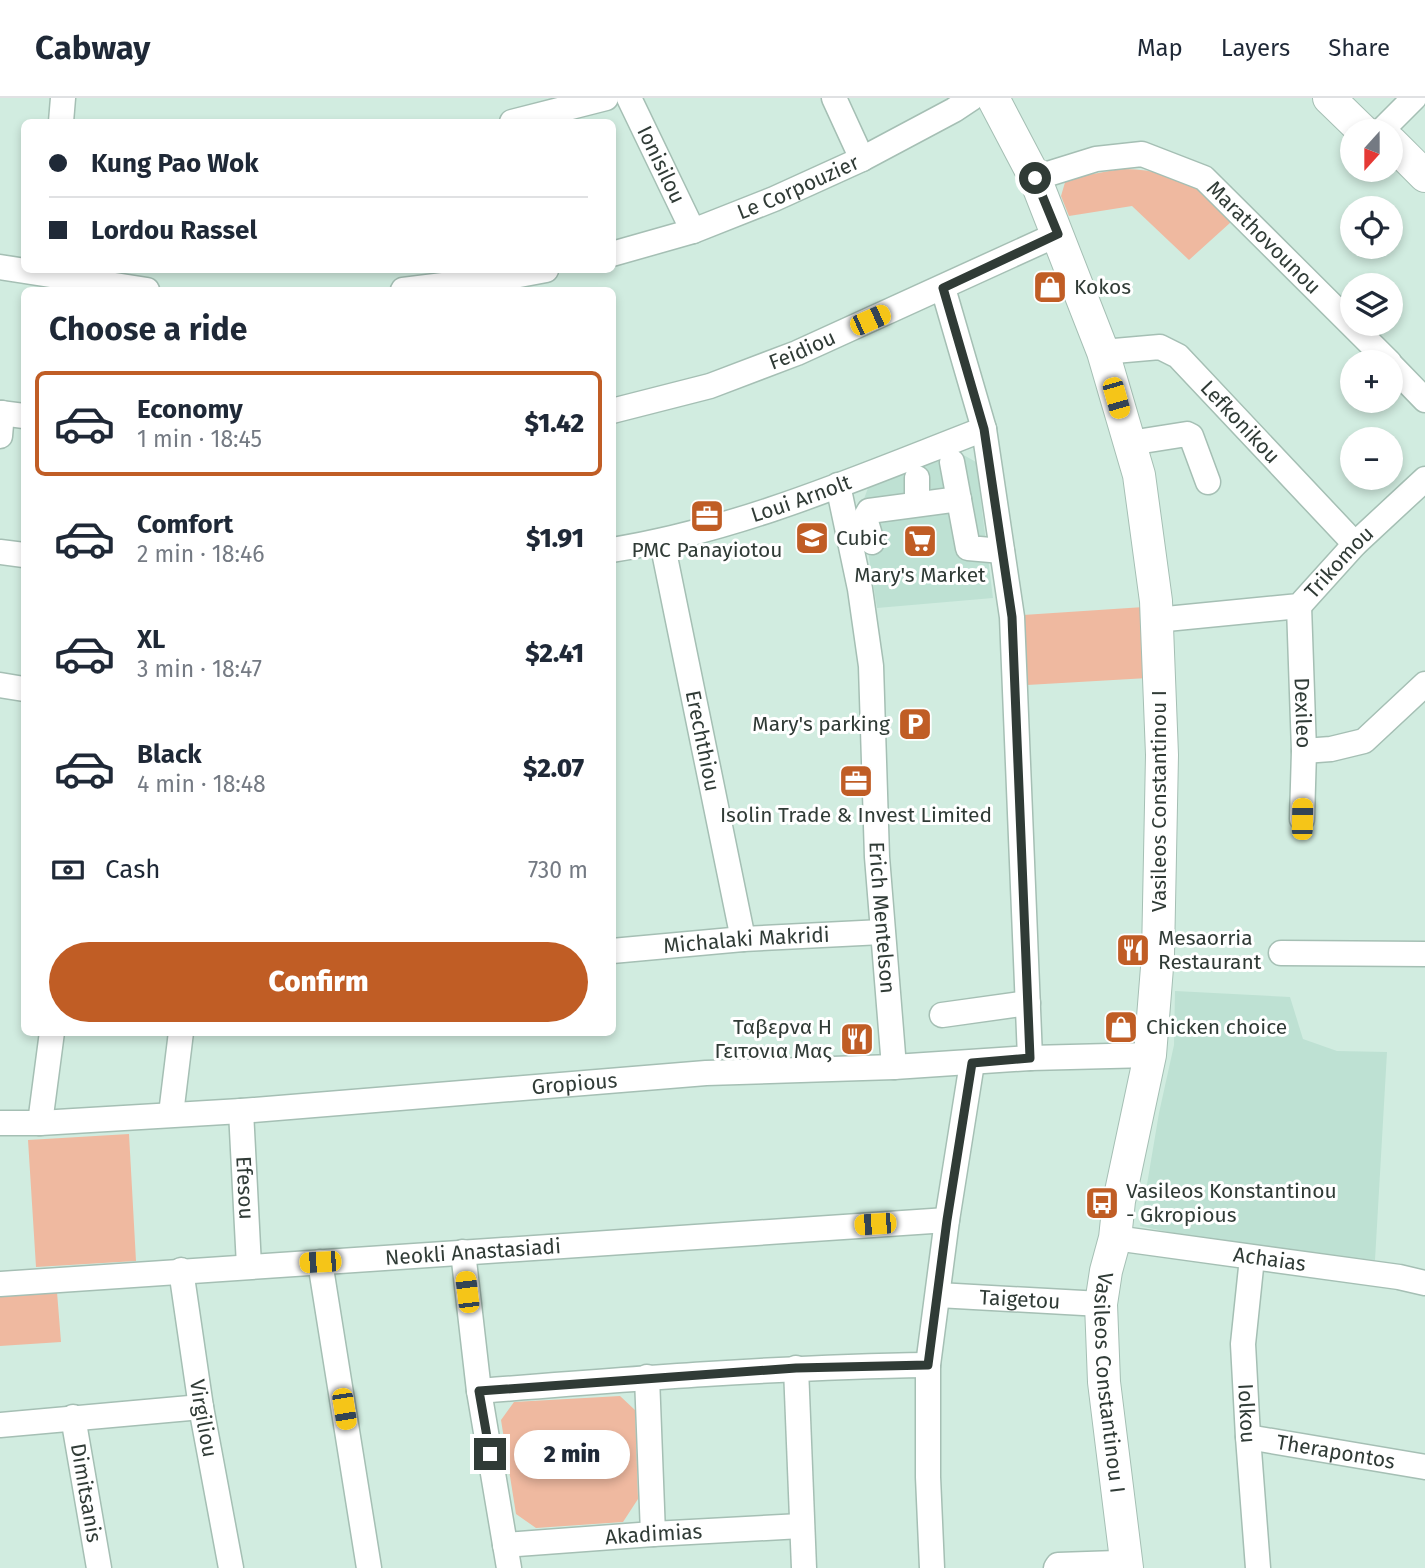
<!DOCTYPE html>
<meta charset="utf-8">
<style>
:root{--surface:#fff;--page:#f2f2f3;--text:#1f2937;--muted:#747a83;--line:#e0e1e3;--accent:#c05d25}
body{margin:0;font-family:"Fira Sans",sans-serif;background:var(--page);color:var(--text);height:100vh;display:flex;flex-direction:column;font-size:26px;white-space:nowrap}
*{box-sizing:border-box;margin:0}
p{font-size:23px;color:var(--muted)}
.icon{flex:none;width:38px;height:38px;fill:none;stroke:currentColor;stroke-width:2;stroke-linecap:round;stroke-linejoin:round}
.map{position:relative;flex:1;overflow:hidden}
.panel{position:absolute;left:21px;top:189px;width:595px;height:749px;display:flex;flex-direction:column;background:var(--surface);border-radius:10px;box-shadow:0 4px 10px #0003}
.panel>*{flex:none}
.guide{position:absolute;left:21px;top:21px;width:595px;height:154px;border-radius:10px;box-shadow:0 4px 10px #0003;display:grid;align-content:center;height:154px;padding:0 28px;background:var(--surface)}
.needle{width:46px;rotate:201deg}
.tools{position:absolute;left:1340px;top:21px;display:grid;gap:14px}
.tools a{display:grid;place-items:center;width:63px;height:63px;border-radius:50%;background:var(--surface);box-shadow:0 4px 10px #0003;font-size:35px}
.end{position:absolute;width:32px;height:32px;margin:-16px;border:9px solid #303b36;background:#fff;box-shadow:0 0 0 4px #fff}
.from{border-radius:50%}
.bubble{position:absolute;height:49px;border-radius:24px;background:var(--surface);box-shadow:0 4px 10px #0003;font-size:23px;font-weight:800;line-height:49px;text-align:center}
.car{position:absolute;width:21px;height:42px;margin:-21px -10px;border-radius:9px;box-shadow:0 0 5px 2px #0007;background:linear-gradient(#f5c518 24%,#345 0 40%,#f5c518 0 76%,#345 0 86%,#f5c518 0)}
.guide b{display:flex;align-items:center;gap:24px;height:66px;font-size:26px}
.guide b+b{border-top:2px solid var(--line)}
.guide i{width:18px;height:18px;background:var(--text)}
ul{padding:0;list-style:none}
li{display:flex;align-items:center;gap:21px;height:105px;margin:0 14px 10px;padding:0 14px;border:4px solid transparent;border-radius:10px}
li div{flex:1}
li b{display:block;font-size:26px}
li em{font-style:normal;font-weight:800}
li.selected{border-color:var(--accent)}
li>.icon{width:63px;height:63px;stroke-width:1.5}
h2{padding:0 28px;font-size:32px;line-height:84px}
.pay{display:flex;align-items:center;gap:18px;height:77px;padding:0 28px;font-size:26px}
.pay p{margin-inline-start:auto}
.button{display:flex;gap:14px;margin-top:auto;padding:14px 28px}
.button a{flex:1;height:80px;border-radius:42px;background:var(--accent);color:#fff;font-size:28px;font-weight:800;line-height:80px;text-align:center}
header{display:flex;align-items:center;gap:42px;box-sizing:border-box;height:98px;padding:0 35px;background:var(--surface);border-bottom:2px solid var(--line)}
header strong{font-size:33px}
nav{display:flex;gap:38px;margin-inline-start:auto;font-size:24px}
.map>svg:first-child{display:block}
.built{fill:#bee1d3}
.green{fill:#efb9a0}
.lines{fill:none;stroke-linecap:round;stroke-linejoin:round}
.minor-casing{stroke:#a5bfb4;stroke-width:27}
.major-casing{stroke:#a5bfb4;stroke-width:34}
.minor{stroke:#fff;stroke-width:24}
.major{stroke:#fff;stroke-width:32}
.route{stroke:#303b36;stroke-width:9}
.labels{text-anchor:middle;stroke-width:6;stroke-linejoin:round;paint-order:stroke}
.street-label{font-size:21px;fill:#303b36;stroke:#fff}
.poi-label{font-size:21px;fill:#303b36;stroke:#fff;text-anchor:start}
</style>
<header>
<strong>Cabway</strong>
<nav><a>Map</a><a>Layers</a><a>Share</a></nav>
</header>
<div class="map">
<svg width="1425" height="1470" viewBox="0 0 1425 1470">
<rect width="100%" height="100%" fill="#d1ece0"/>
<!-- built -->
<path class="built" d="M960,355L976,364L993,500L877,510L861,409L868,390Z
M1175,893L1290,899L1303,941L1337,953L1387,954L1375,1162L1253,1152L1140,1128L1159,1015L1174,947Z"/>
<!-- green -->
<path class="green" d="M1120,71C1149,70 1181,78 1205,95C1215,103 1223,115 1231,124L1189,162L1132,108L1069,118L1061,98L1066,81Z
M1144,509L1148,580L1027,587L1023,517Z
M129,1036L136,1163L36,1169L28,1042Z
M57,1194L61,1244L0,1248V1199Z
M620,1298L635,1312L638,1401L623,1424L536,1430L516,1416L501,1322L514,1304Z"/>
<g class="lines">
<!-- minor casing -->
<g class="minor-casing">
<g id="minor">
<path id="s1" d="M629,0L693,133"/>
<path d="M834,0L862,61"/>
<path d="M61,24L63,0"/>
<path d="M512,24L606,0"/>
<path d="M1381,33L1414,0"/>
<path id="s2" d="M1035,80L1096,61L1142,56L1204,80L1389,264"/>
<path id="s3" d="M612,156L693,133L774,101L862,61L954,12L972,0"/>
<path d="M0,169L147,192"/>
<path d="M943,190L984,331L1012,519L1030,960"/>
<path d="M403,192L514,178L546,172"/>
<path id="s4" d="M1103,254L1160,249L1178,258L1355,446"/>
<path d="M1391,267L1425,302"/>
<path id="s5" d="M612,313L710,288L797,255L1058,136"/>
<path d="M0,315L24,318"/>
<path d="M0,338L2,315"/>
<path d="M1130,345L1187,336L1191,338L1208,384"/>
<path d="M952,364L968,450L1002,453"/>
<path id="s6" d="M838,387L860,491L871,568L877,759L894,969"/>
<path d="M917,406V380"/>
<path id="s7" d="M662,444L743,841"/>
<path d="M872,444L865,420L869,413L959,401"/>
<path id="s8" d="M612,452C742,431 862,378 984,331"/>
<path d="M0,454L24,457"/>
<path id="s9" d="M1299,508L1304,653L1302,721"/>
<path id="s10" d="M1156,522L1299,508L1355,446L1425,381"/>
<path d="M0,587L24,591"/>
<path d="M1304,653L1331,651L1364,643L1425,586"/>
<path id="s11" d="M612,853L743,841L882,834"/>
<path d="M1281,855L1425,856"/>
<path d="M942,917L1028,905"/>
<path id="s12" d="M241,1013L249,1168"/>
<path d="M171,1016L181,934"/>
<path id="s13" d="M0,1025H40L241,1013L706,975L894,969L1030,960L1150,957"/>
<path d="M40,1025L52,934"/>
<path id="s14" d="M1115,1140L1399,1179L1425,1185"/>
<path d="M463,1154L479,1293L509,1470"/>
<path id="s15" d="M1252,1160L1243,1246L1248,1339L1258,1470"/>
<path d="M320,1164L369,1470"/>
<path id="s16" d="M181,1172L201,1309L231,1470"/>
<path id="s17" d="M0,1186L947,1122"/>
<path id="s18" d="M938,1197L1101,1206"/>
<path d="M796,1270L804,1470"/>
<path d="M647,1279L653,1436"/>
<path d="M479,1293C629,1281 778,1269 928,1267"/>
<path id="s19" d="M73,1319L99,1470"/>
<path d="M0,1327L201,1309"/>
<path id="s20" d="M1248,1339L1425,1369"/>
<path id="s21" d="M505,1447L653,1436L801,1428"/>
<path d="M932,1470L928,1379V1267L947,1122L972,965"/>
<path d="M1056,1470L1058,1467L1117,1465L1126,1461"/>
</g>
</g>
<!-- major casing -->
<g class="major-casing">
<g id="major">
<path id="s22" d="M993,0L1035,80L1103,254L1139,377L1156,503L1162,657L1158,857L1150,957L1119,1103L1115,1140L1106,1173L1101,1206L1104,1284L1127,1470"/>
<path d="M1329,0L1363,33"/>
<path d="M1391,44L1425,78"/>
</g>
</g>
<!-- minor -->
<use href="#minor" class="minor"/>
<!-- major -->
<use href="#major" class="major"/>
</g>
<g class="lines">
<!-- route -->
<path class="route" d="M490,1356L479,1293L796,1270L928,1267L947,1122L972,965L1030,960L1012,519L984,331L943,190L1058,136L1035,80"/>
</g>
<!-- icons -->
<defs>
<g id="shop-square" transform="scale(1.75)"><rect x="-9" y="-9" width="18" height="18" rx="4" fill="#c05d25" stroke="#fff"/><path d="M-5-2.5h2.3a2.7 3.5 0 0 1 5.4 0H5L5.5 6h-11ZM-1.5-2.5h3a1.5 2.3 0 0 0-3 0Z" fill="#fff"/></g>
<g id="office-square" transform="scale(1.75)"><rect x="-9" y="-9" width="18" height="18" rx="4" fill="#c05d25" stroke="#fff"/><path d="M-6-3h4V-5.5h4V-3h4V5H-6ZM-1-4.5V-3h2v-1.5ZM-6 0V1H6V0Z" fill="#fff"/></g>
<g id="school-square" transform="scale(1.75)"><rect x="-9" y="-9" width="18" height="18" rx="4" fill="#c05d25" stroke="#fff"/><path d="M0-5L7-2L0 1L-7-2ZM-4 1L0 2.5L4 1V4Q0 6-4 4Z" fill="#fff"/></g>
<g id="supermarket-square" transform="scale(1.75)"><rect x="-9" y="-9" width="18" height="18" rx="4" fill="#c05d25" stroke="#fff"/><path d="M-6-5.5h2.5l.6 2H6L4.5 2H-2.5L-4.4-4H-6ZM-1.5 3.2a1.3 1.3 0 1 0 .1 0ZM3 3.2a1.3 1.3 0 1 0 .1 0Z" fill="#fff"/></g>
<g id="parking-square" transform="scale(1.75)"><rect x="-9" y="-9" width="18" height="18" rx="4" fill="#c05d25" stroke="#fff"/><path d="M-3.5-5.5H1a3.5 3.5 0 0 1 0 7H-1V5.5H-3.5ZM-1-3.4V-.6H.8a1.4 1.4 0 0 0 0-2.8Z" fill="#fff"/></g>
<g id="restaurant-square" transform="scale(1.75)"><rect x="-9" y="-9" width="18" height="18" rx="4" fill="#c05d25" stroke="#fff"/><path d="M-5-6h1v4h1v-4h1v4h1v-4h1v5L-1.5 .5V6h-2V.5L-5-1ZM5-6V6H3V1.5H1.5Q1.5-4 5-6Z" fill="#fff"/></g>
<g id="bus-square" transform="scale(1.75)"><rect x="-9" y="-9" width="18" height="18" rx="4" fill="#c05d25" stroke="#fff"/><path d="M-5-6H5V4H4V6H2V4H-2V6H-4V4H-5ZM-3.5-4V0h7V-4ZM-3.5 1.2v1.5H-2V1.2ZM2 1.2v1.5H3.5V1.2Z" fill="#fff"/></g>
</defs>
<g fill-rule="evenodd">
<use href="#shop-square" x="1050" y="189"/>
<use href="#office-square" x="707" y="418"/>
<use href="#school-square" x="812" y="440"/>
<use href="#supermarket-square" x="920" y="443"/>
<use href="#parking-square" x="915" y="626"/>
<use href="#office-square" x="856" y="683"/>
<use href="#restaurant-square" x="1133" y="852"/>
<use href="#shop-square" x="1121" y="929"/>
<use href="#restaurant-square" x="857" y="941"/>
<use href="#bus-square" x="1102" y="1105"/>
</g>
<g class="labels">
<!-- street labels -->
<g class="street-label">
<text dy="7" stroke="none"><textPath href="#s1" startOffset="74">Ionisilou</textPath></text>
<text dy="7" stroke="none"><textPath href="#s3" startOffset="198">Le Corpouzier</textPath></text>
<text dy="7" stroke="none"><textPath href="#s2" startOffset="261">Marathovounou</textPath></text>
<text dy="7" stroke="none"><textPath href="#s5" startOffset="200">Feidiou</textPath></text>
<text dy="7" stroke="none"><textPath href="#s4" startOffset="168">Lefkonikou</textPath></text>
<text dy="7" stroke="none"><textPath href="#s8" startOffset="196">Loui Arnolt</textPath></text>
<text dy="7" stroke="none"><textPath href="#s10" startOffset="203">Trikomou</textPath></text>
<text dy="7" stroke="none"><textPath href="#s9" startOffset="107">Dexileo</textPath></text>
<text dy="7" stroke="none"><textPath href="#s7" startOffset="203">Erechthiou</textPath></text>
<text transform="translate(1159 703) rotate(-90)" y="7">Vasileos Constantinou I</text>
<text dy="7" stroke="none"><textPath href="#s6" startOffset="436">Erich Mentelson</textPath></text>
<text dy="7" stroke="none"><textPath href="#s11" startOffset="135">Michalaki Makridi</textPath></text>
<text dy="7" stroke="none"><textPath href="#s13" startOffset="576">Gropious</textPath></text>
<text dy="7" stroke="none"><textPath href="#s12" startOffset="77">Efesou</textPath></text>
<text dy="7" stroke="none"><textPath href="#s17" startOffset="474">Neokli Anastasiadi</textPath></text>
<text dy="7" stroke="none"><textPath href="#s14" startOffset="156">Achaias</textPath></text>
<text dy="7" stroke="none"><textPath href="#s18" startOffset="82">Taigetou</textPath></text>
<text dy="7" stroke="none"><textPath href="#s22" startOffset="1320">Vasileos Constantinou I</textPath></text>
<text dy="7" stroke="none"><textPath href="#s15" startOffset="156">Iolkou</textPath></text>
<text dy="7" stroke="none"><textPath href="#s16" startOffset="150">Virgiliou</textPath></text>
<text dy="7" stroke="none"><textPath href="#s20" startOffset="89">Therapontos</textPath></text>
<text dy="7" stroke="none"><textPath href="#s19" startOffset="77">Dimitsanis</textPath></text>
<text dy="7" stroke="none"><textPath href="#s21" startOffset="149">Akadimias</textPath></text>
</g>
<!-- poi labels -->
<g class="poi-label">
<text x="1074" y="196">Kokos</text>
<text x="836" y="447">Cubic</text>
<text x="707" y="459" text-anchor="middle">PMC Panayiotou</text>
<text x="920" y="484" text-anchor="middle">Mary's Market</text>
<text x="890" y="633" text-anchor="end">Mary's parking</text>
<text x="856" y="724" text-anchor="middle">Isolin Trade &amp; Invest Limited</text>
<text x="1158" y="847">Mesaorria<tspan x="1158" dy="24">Restaurant</tspan></text>
<text x="832" y="936" text-anchor="end">Ταβερνα Η<tspan x="832" dy="24">Γειτονια Μας</tspan></text>
<text x="1146" y="936">Chicken choice</text>
<text x="1126" y="1100">Vasileos Konstantinou<tspan x="1126" dy="24">- Gkropious</tspan></text>
</g>
</g>
</svg>
<div class="tools">
<a><svg class="needle" viewBox="-14 -14 28 28"><path d="M0-13l5 13h-10z" fill="#e53935"/><path d="M0 13l5-13h-10z" fill="#747a83"/></svg></a>
<a><svg class="icon" aria-label="locate" viewBox="0 0 24 24"><circle cx="12" cy="12" r="6"/><path d="M12 2v4M12 18v4M2 12h4M18 12h4"/></svg></a>
<a><svg class="icon" aria-label="layers" viewBox="0 0 24 24"><path d="M12 4l9 5-9 5-9-5zM3 14l9 5 9-5"/></svg></a>
<a>+</a>
<a>−</a>
</div>
<i class="end from" style="left:1035px;top:80px"></i>
<i class="end" style="left:490px;top:1356px"></i>
<div class="bubble" style="left:514px;top:1332px;width:116px">2 min</div>
<i class="car" style="left:870px;top:222px;rotate:66deg"></i>
<i class="car" style="left:1116px;top:300px;rotate:164deg"></i>
<i class="car" style="left:1302px;top:721px;rotate:1deg"></i>
<i class="car" style="left:875px;top:1126px;rotate:266deg"></i>
<i class="car" style="left:320px;top:1164px;rotate:267deg"></i>
<i class="car" style="left:467px;top:1194px;rotate:353deg"></i>
<i class="car" style="left:344px;top:1311px;rotate:171deg"></i>
<div class="guide">
<b><i class="from"></i>Kung Pao Wok</b>
<b><i></i>Lordou Rassel</b>
</div>
<section class="panel">
<h2>Choose a ride</h2>
<ul>
<li class="selected"><svg class="icon" aria-label="car" viewBox="0 0 24 24"><path d="M5 17H2v-5l4-1 3-4h7l3 4 3 1v5h-3M9 17h6M6 11h13"/><circle cx="7" cy="17" r="2"/><circle cx="17" cy="17" r="2"/></svg><div><b>Economy</b><p>1 min · 18:45</p></div><em>$1.42</em></li>
<li><svg class="icon" aria-label="car" viewBox="0 0 24 24"><path d="M5 17H2v-5l4-1 3-4h7l3 4 3 1v5h-3M9 17h6M6 11h13"/><circle cx="7" cy="17" r="2"/><circle cx="17" cy="17" r="2"/></svg><div><b>Comfort</b><p>2 min · 18:46</p></div><em>$1.91</em></li>
<li><svg class="icon" aria-label="car" viewBox="0 0 24 24"><path d="M5 17H2v-5l4-1 3-4h7l3 4 3 1v5h-3M9 17h6M6 11h13"/><circle cx="7" cy="17" r="2"/><circle cx="17" cy="17" r="2"/></svg><div><b>XL</b><p>3 min · 18:47</p></div><em>$2.41</em></li>
<li><svg class="icon" aria-label="car" viewBox="0 0 24 24"><path d="M5 17H2v-5l4-1 3-4h7l3 4 3 1v5h-3M9 17h6M6 11h13"/><circle cx="7" cy="17" r="2"/><circle cx="17" cy="17" r="2"/></svg><div><b>Black</b><p>4 min · 18:48</p></div><em>$2.07</em></li>
</ul>
<div class="pay"><svg class="icon" aria-label="cash" viewBox="0 0 24 24"><path d="M3 7h18v10H3z"/><circle cx="12" cy="12" r="2"/></svg>Cash<p>730 m</p></div>
<div class="button"><a>Confirm</a></div>
</section>
</div>
